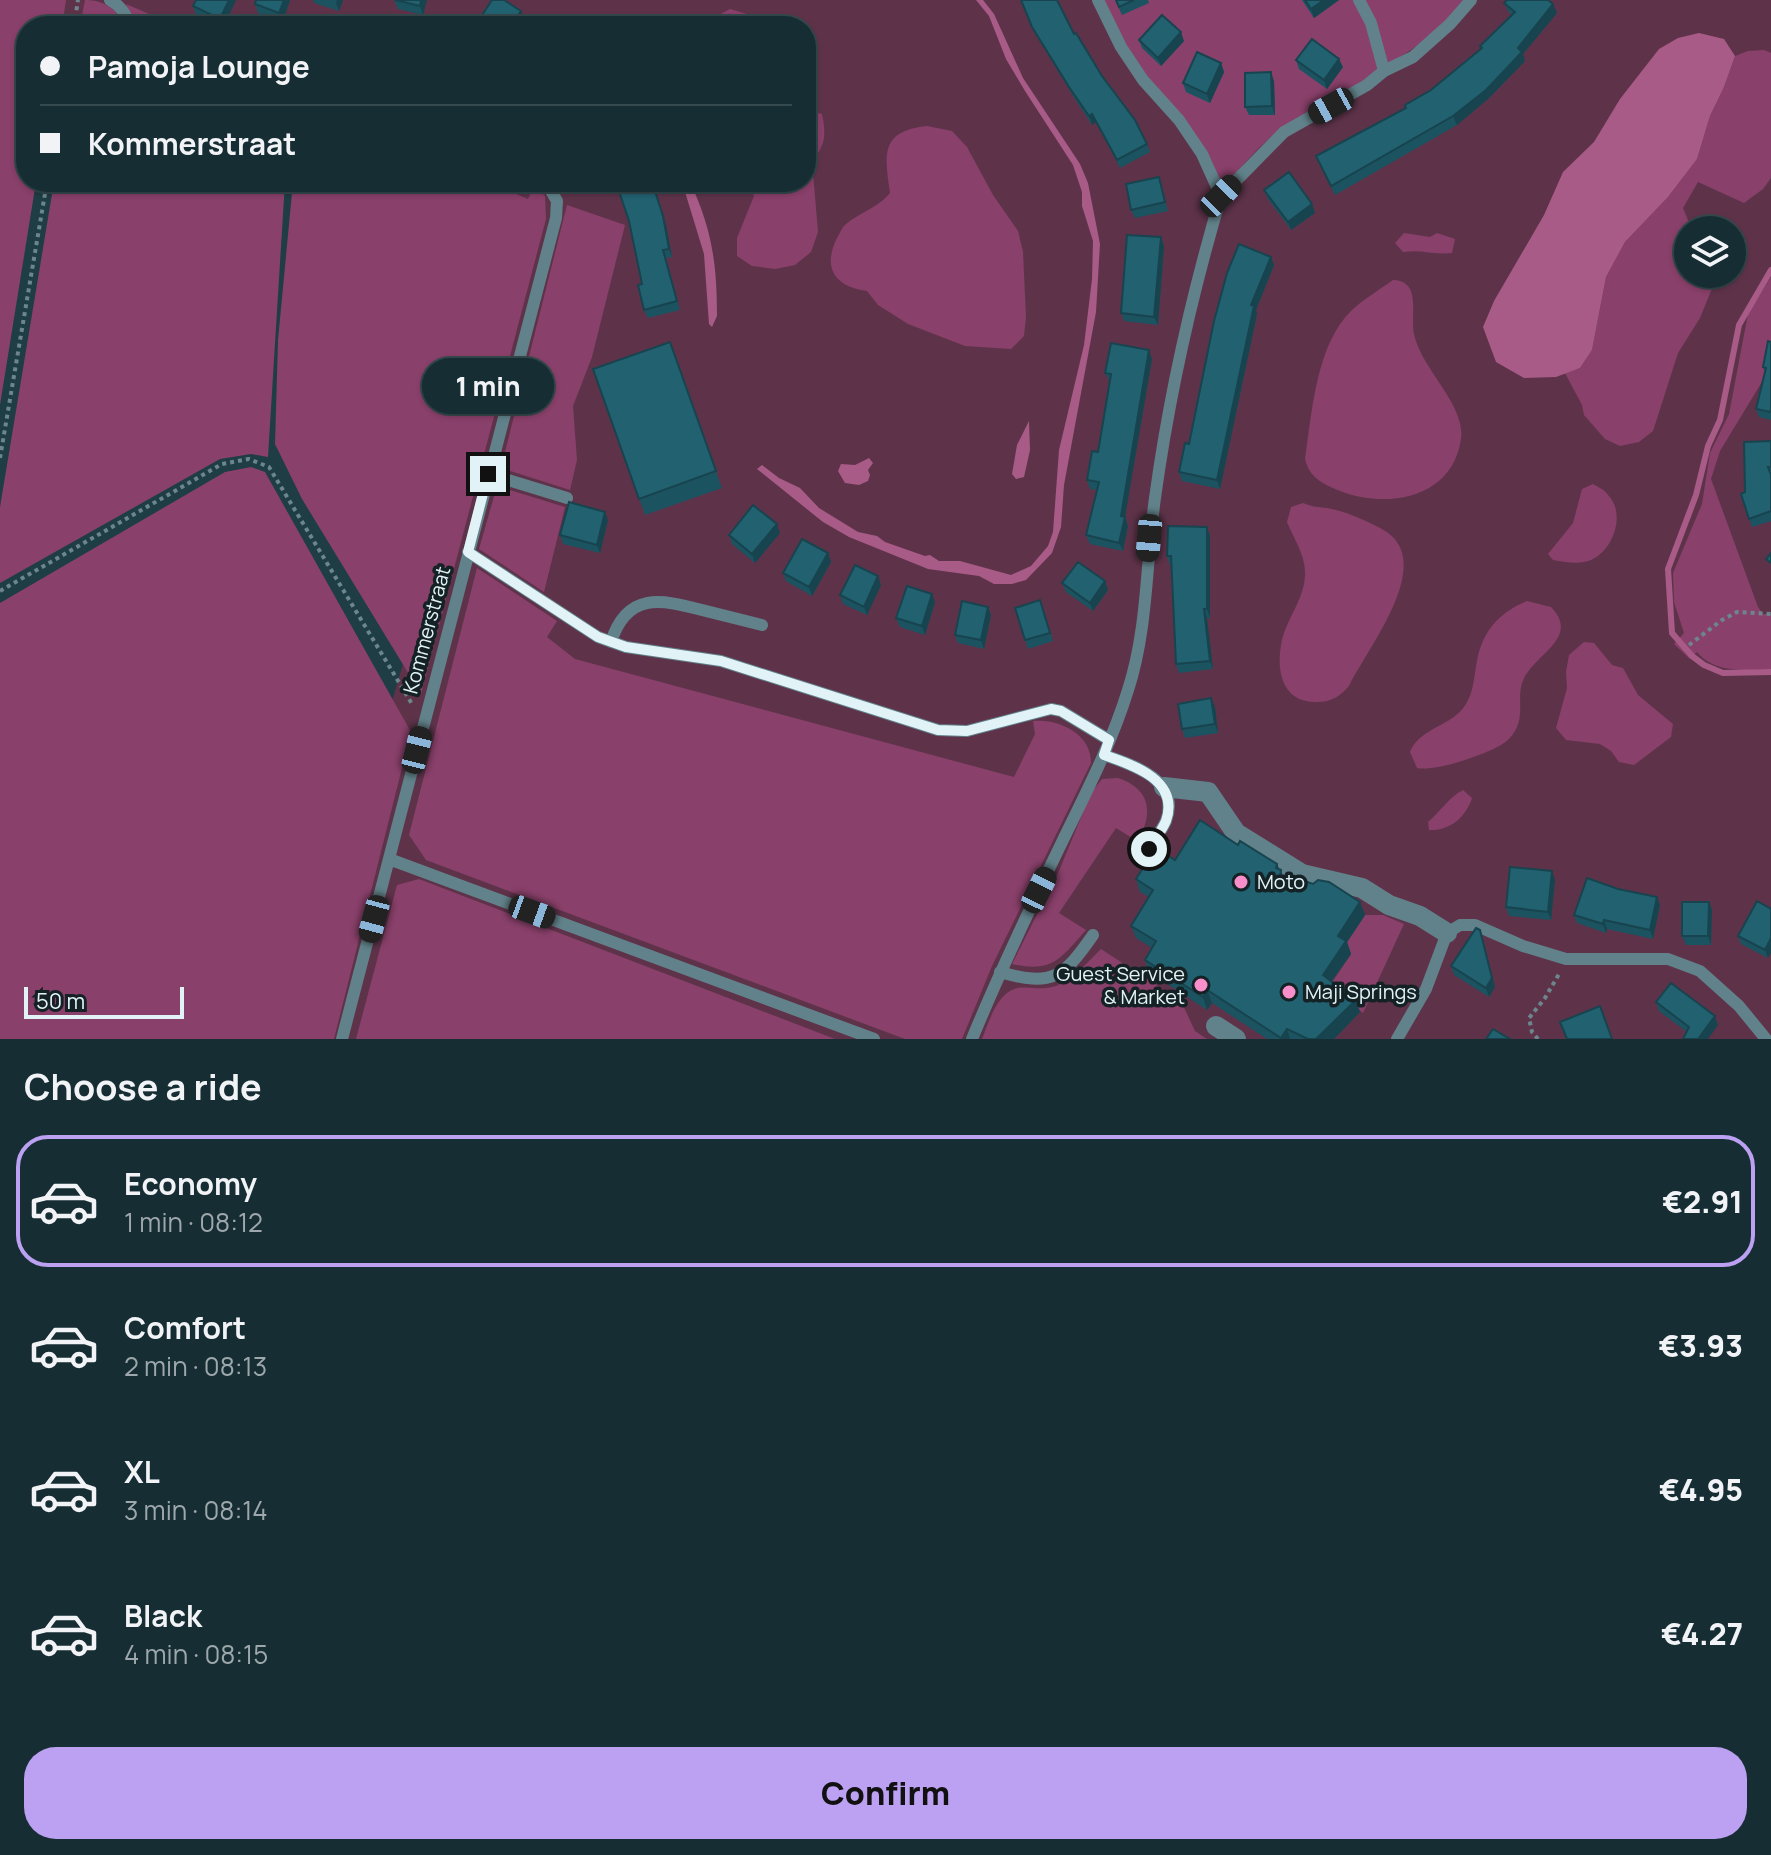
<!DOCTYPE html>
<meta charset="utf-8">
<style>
:root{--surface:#162e33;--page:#1f363b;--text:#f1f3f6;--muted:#9ea8ac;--line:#354a4e;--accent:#bca0f2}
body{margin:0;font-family:Manrope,sans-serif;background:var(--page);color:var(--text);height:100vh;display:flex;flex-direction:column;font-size:30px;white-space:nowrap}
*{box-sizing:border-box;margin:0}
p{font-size:26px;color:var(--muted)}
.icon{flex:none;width:44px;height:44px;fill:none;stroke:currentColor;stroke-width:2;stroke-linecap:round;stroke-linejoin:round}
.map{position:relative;height:1039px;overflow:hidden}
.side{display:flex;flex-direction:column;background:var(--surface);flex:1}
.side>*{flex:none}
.top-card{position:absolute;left:16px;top:16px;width:800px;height:176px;border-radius:32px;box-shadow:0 2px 6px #0004,0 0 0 2px var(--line);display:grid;align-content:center;height:176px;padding:0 24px;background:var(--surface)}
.controls{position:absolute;left:1674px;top:216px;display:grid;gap:16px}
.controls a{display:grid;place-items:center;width:72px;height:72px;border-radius:50%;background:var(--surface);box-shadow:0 2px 6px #0004,0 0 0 2px var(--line);font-size:40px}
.scale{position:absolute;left:24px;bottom:20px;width:160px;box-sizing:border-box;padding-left:8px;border:4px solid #e2f3f8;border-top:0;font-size:22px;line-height:28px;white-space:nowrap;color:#e2f3f8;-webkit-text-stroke:6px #142125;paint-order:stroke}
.end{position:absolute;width:36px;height:36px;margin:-18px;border:10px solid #e2f3f8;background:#111;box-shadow:0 0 0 4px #111}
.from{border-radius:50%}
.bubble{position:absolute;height:56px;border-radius:28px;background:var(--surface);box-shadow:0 2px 6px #0004,0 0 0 2px var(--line);font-size:26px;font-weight:800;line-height:56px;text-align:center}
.car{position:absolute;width:24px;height:48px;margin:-24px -12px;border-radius:10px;box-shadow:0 0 6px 2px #0007;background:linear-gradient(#222 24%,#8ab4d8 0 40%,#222 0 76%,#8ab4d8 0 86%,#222 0)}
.top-card b{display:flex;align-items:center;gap:28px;height:76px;font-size:30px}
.top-card b+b{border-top:2px solid var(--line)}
.top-card i{width:20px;height:20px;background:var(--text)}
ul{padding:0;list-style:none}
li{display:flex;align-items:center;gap:24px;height:132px;margin:0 16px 12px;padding:0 8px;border:4px solid transparent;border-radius:32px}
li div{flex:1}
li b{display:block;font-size:30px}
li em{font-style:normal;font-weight:800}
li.on{border-color:var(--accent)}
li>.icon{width:72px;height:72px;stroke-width:1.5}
h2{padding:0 24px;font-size:36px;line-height:96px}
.action{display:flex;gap:16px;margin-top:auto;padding:16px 24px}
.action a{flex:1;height:92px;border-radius:32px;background:var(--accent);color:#111;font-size:32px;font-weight:800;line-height:92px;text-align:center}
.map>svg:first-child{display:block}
.green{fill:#5e334a;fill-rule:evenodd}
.forest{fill:#89406a}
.water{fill:#a85b86}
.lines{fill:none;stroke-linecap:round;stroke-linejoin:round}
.stream{stroke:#a85b86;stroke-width:6}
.path{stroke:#6d868d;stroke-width:4;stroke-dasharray:4 4;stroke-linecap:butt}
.lane{stroke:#61828a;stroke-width:12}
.street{stroke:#61828a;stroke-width:20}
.wall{fill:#1c5360}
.shaded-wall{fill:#17444e}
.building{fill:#216170;stroke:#17444e;stroke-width:2}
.route{stroke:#e2f3f8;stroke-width:10}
.poi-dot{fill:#f98fca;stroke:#142125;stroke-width:3}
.labels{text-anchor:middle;stroke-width:7;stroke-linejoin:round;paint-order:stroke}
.street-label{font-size:20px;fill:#e2f3f8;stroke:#142125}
.poi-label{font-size:20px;fill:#e2f3f8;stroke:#142125;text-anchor:start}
</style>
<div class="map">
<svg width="1771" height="1039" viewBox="0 0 1771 1039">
<rect width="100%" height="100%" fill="#1e3d44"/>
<!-- green -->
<path class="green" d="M25,0H1771V1039H303L323,933L539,207L465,182H806V26H70ZM1688,230H1732V274H1688Z"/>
<!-- forest -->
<path class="forest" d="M0,0H66L62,26H26V182H36L0,405Z
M85,0C103,0 117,8 124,26H80Z
M1103,0H1353L1366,25L1378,70C1349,94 1312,107 1281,129C1259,145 1241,168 1223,187L1126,45Z
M1364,0H1465C1442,26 1418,49 1387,64Z
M126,4L177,26H135Z
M730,9L750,15L762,26H716L719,15Z
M1764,50L1771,53V178L1763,189L1744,203L1698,182L1683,208L1690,225L1702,230H1688V274H1718L1700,318L1678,353L1653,431L1639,442L1620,446L1605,439L1584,415L1582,405L1565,373L1580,368L1592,350L1606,277L1625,242L1668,197L1697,159L1710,116L1724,87L1735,56L1748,51Z
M806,110L822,114C826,134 826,145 812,161L818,232L811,252L795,265L775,269L752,266L737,256V238L754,196L747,182H806Z
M927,126L952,131L967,147L993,195L1018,231L1023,252L1026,317L1024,336L1011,349L965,346L908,324L878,305L867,291C835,287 822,268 837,238C838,236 842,229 843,227C857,213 877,209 890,193C884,153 881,131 927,126Z
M54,182H285L268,457L251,454L220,459L0,583V507Z
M293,182H488L528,199L534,186L545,196L546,219L421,694L302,499L275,444L278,340Z
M567,205L625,225L592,357L573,406L577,460L570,490L501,468Z
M1404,233L1430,237L1437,233L1455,239L1452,253C1435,255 1420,249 1403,252L1395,243Z
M1771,277V367L1720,451L1711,479L1758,607L1763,614H1771V669C1746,670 1715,674 1697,652L1690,659L1674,644L1684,633L1674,602L1673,573L1702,504L1710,453L1729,414L1748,314Z
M1393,280C1422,281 1410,314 1414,334C1421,369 1466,405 1461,439C1452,502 1380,510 1333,488C1319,482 1308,474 1305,459C1312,413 1316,344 1352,310C1364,299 1379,290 1393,280Z
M251,467L265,472L411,732L334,1039H0V603L225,472Z
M1593,484C1598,487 1605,490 1608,495C1626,513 1614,550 1591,560C1579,565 1565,562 1553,560L1548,554L1573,523L1582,489Z
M497,486L565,507L544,592L479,549Z
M1303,503C1312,507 1318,507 1327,508C1345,511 1365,520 1380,528C1441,558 1367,648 1349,686C1340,696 1332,702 1317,702C1284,703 1276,674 1281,645C1285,620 1304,601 1305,575C1306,556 1294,539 1287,522L1291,507Z
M477,568L557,621L547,637L575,659L1014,777L1035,734L1033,721C1058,718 1092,734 1091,763L992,966L962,1039H905L426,860L409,835Z
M1527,601L1551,607C1580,637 1537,653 1524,678C1516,694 1524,711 1517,727C1514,734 1508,741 1501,745C1484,755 1435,772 1417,768L1410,752C1420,727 1452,727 1466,704C1474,691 1474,676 1477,661C1482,632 1499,612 1527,601Z
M1584,642L1594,643L1612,665L1623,668L1638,695L1673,724L1671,737L1634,765L1619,762L1611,751L1600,744L1566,740L1556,728L1567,688L1566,672L1569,655Z
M1118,778C1151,789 1154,814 1137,841L1116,828L1059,913L1086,930C1060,959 1053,973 1012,964L1059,871L1091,793L1102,779Z
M1463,790L1472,798C1466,817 1450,831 1429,830L1428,822C1440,812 1449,797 1463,790Z
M419,879L835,1039H356L397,885Z
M1365,915H1383L1404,924L1363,1013L1329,987L1351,954L1343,948Z
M1101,949L1181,1001L1195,1031L1207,1039H982C989,1022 997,992 1018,988C1031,986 1042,991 1056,986C1074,978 1087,963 1101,949Z"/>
<!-- water -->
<path class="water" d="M976,0H983L994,14L1023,78L1080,164L1088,183L1100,244L1096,312L1064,485L1061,527L1052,553L1026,580L1012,584H994L979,576L928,569L849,537L823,522L757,469L762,465L779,478L800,488L819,508L858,532L877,536L885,542L925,556L930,555L939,561H960L1011,575L1031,566L1048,546L1053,532L1059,450L1084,345L1092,279L1093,241L1082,206V192L1073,165L1025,91L1006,59L989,16Z
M1699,33L1724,39L1735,56L1724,87L1710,116L1697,159L1668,197L1625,242L1606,277L1592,350L1580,368L1556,377L1524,378L1496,362L1483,327L1494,301L1544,215L1563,172L1594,142L1620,99L1659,49L1678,38Z
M682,182H690C712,229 717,264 717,316L712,327L709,324L704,254Z
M1029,421L1030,450L1024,477L1016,479L1012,474L1017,445Z
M869,458L873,463L868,470L870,475L868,481L859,485L845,483L838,471L841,464L855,465Z"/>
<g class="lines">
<!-- stream -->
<path class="stream" d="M1771,270L1739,325L1720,420L1708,446L1696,495L1668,569L1672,633L1692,656L1704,665L1723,673L1771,672"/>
<!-- path -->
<path class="path" d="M74,26L78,0
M0,458L47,182
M0,591L222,464L249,459L269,467L412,704
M1689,645L1722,620L1737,612L1771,614
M1538,1039L1532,1032L1529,1018L1545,998L1559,974"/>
<!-- lane -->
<path class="lane" d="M110,0C121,6 126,14 130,26
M1098,0L1121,47L1143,80L1179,120L1202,154L1221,196L1284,132L1367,85L1384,71L1413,57L1450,24L1471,0
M1359,0L1371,23L1384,71
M488,474L567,498
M468,552L598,637L626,647L721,661L938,730L967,731L1051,709L1061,711L1109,740
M611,642C627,592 660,599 702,610C722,615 742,620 762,625
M1104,755C1133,765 1181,780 1166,821C1162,830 1154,840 1149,849
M389,859L874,1039
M1000,972C1052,987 1063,978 1093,935
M342,1039L556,218L557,201L546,182
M972,1039C1000,971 1031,906 1063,840C1087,791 1112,742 1128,690C1148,629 1146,561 1155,498C1169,396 1192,294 1221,196
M1397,1039L1426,989L1447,933L1460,925H1475L1523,946L1566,959H1668L1700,971L1739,1006L1766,1039"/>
<!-- street -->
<path class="street" d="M1164,787L1208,792L1236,833L1302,874L1297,888
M1302,874L1362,888L1389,905L1420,916L1447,933
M1216,1026L1236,1039"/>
</g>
<!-- wall -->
<path class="wall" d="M236,0L224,26H220L196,15L193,6Z
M256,0H290L283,22L258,13L255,4Z
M313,0H343L339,11L314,3Z
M394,0H427L423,15L398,9Z
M1021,0L1074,34L1147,144L1150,152L1120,168L1096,122L1092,125L1073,96L1036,35Z
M1115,0H1148L1149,3L1122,15Z
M1302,0H1339L1314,18Z
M1551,2L1557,13L1523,54L1525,61L1489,98L1457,125L1335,195L1316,156L1406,108L1431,90L1481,49L1480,46L1512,15L1508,11L1504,3Z
M1139,40L1184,41L1161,66L1142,48Z
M1296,60L1343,67L1327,89L1299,69Z
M1221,63L1224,72L1210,103L1186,92L1183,83Z
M1274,81L1275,115H1249L1245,107Z
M1159,177L1168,211L1135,218L1131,210Z
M653,182L666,225L672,257L666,258L680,310L648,318L644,310L642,284Z
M1264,190L1312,204L1315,213L1291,230L1268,199Z
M1161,237L1164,246L1158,325L1124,321L1121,313Z
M1271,257L1274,265L1256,310L1257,314L1220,489L1182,481L1179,472L1189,444Z
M670,342L722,488L645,515L593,369Z
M1771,342V420L1759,417L1756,409L1765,372L1763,367Z
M1152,359L1125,517L1128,526L1123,551L1090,544L1086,535L1097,490L1090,489L1087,480L1098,452L1110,382L1105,373Z
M1771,441V521L1752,527L1741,494L1745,492Z
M608,520L600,553L563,544L560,535Z
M1207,527L1210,536V618H1207L1213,669L1179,673L1176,664L1172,565H1170L1167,556Z
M780,533L755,563L732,544L729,535Z
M828,553L831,562L812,596L786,581L783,573Z
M1105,581L1108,590L1093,611L1066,592L1062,583Z
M881,585L867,615L843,604L840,595Z
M1040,600L1053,641L1028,649L1015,608Z
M935,602L925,635L900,627L896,618Z
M988,607L991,615L984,649L958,643L955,635Z
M1211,698L1215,707L1218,733L1185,738L1182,729Z
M1238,845L1277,864L1279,869L1281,870L1285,884L1287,887L1360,902L1365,915L1347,942L1351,954L1332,981L1356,1000L1360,1012L1334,1039H1267L1212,1003L1207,1010L1149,972L1145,960L1152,948L1136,938L1131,926L1149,897L1140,892L1136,879L1175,860Z
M1555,880L1551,920L1509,916L1506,907Z
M1618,889L1657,897L1660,905L1653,939L1607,929L1606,933L1577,923L1574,915Z
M1709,902L1712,910L1711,945H1686L1682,936Z
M1771,909L1768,958L1741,944L1738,936Z
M1480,930L1495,987L1489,997L1454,975L1451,966Z
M1656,1002L1715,1016L1718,1025L1687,1032L1659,1011Z"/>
<!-- shaded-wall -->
<path class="shaded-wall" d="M229,0H236L224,26H223L220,19Z
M284,0H290L283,22L279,13Z
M337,0H343L339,11L336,3Z
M421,0H427L423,15L420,6Z
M1324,0H1339L1314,18L1311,9Z
M1553,4L1557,13L1523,54L1525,61L1489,98L1457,125L1453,116L1518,48Z
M521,11L524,19L520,26H511Z
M1181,32L1184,41L1161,66L1158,58Z
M1339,59L1343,67L1327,89L1324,80Z
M1221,63L1224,72L1210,103L1207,94Z
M1271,72L1274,81L1275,115L1272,106Z
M1092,114L1096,122L1092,125L1089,116Z
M653,182L666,225L672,257L669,249Z
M1312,204L1315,213L1291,230L1288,222Z
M1161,237L1164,246L1158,325L1154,317Z
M1271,257L1274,265L1256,310L1257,314L1220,489L1217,480L1251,305Z
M1149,350L1152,359L1124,523L1125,517L1128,526L1123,551L1119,543L1121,516Z
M605,512L608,520L600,553L597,545Z
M777,524L780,533L755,563L752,554Z
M1207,527L1210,536V618L1207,609Z
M828,553L831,562L812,596L809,587Z
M878,576L881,585L867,615L864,607Z
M1105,581L1108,590L1093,611L1090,603Z
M932,594L935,602L925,635L922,626Z
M988,607L991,615L984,649L981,640Z
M1204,609L1207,618L1213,669L1210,661Z
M1211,698L1215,707L1218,733L1215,724Z
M1277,864L1285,883L1284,891L1276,868Z
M1552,871L1555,880L1551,920L1548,912Z
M1657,897L1660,905L1653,939L1650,930Z
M1360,902L1365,915L1347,942L1351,954L1327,987L1323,975L1338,936Z
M1709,902L1712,910L1711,945L1708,936Z
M1604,920L1607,929L1606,933L1603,924Z
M1480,930L1495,987L1489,997L1486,988Z
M1771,938V953L1768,958L1765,950Z
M1207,990L1212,1003L1207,1010L1203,997Z
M1356,1000L1360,1012L1334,1039H1316Z
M1715,1016L1718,1025L1708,1039H1698Z
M1287,1029L1290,1039H1281V1038Z"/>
<!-- building -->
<path class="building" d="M196,0H229L220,19L193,6Z
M256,0H284L279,13L255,4Z
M395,0H421L420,6Z
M492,0H504L521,11L511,26H475Z
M1021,0H1057L1074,34L1076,33L1102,76L1135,120L1147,144L1117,160L1092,114L1089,116L1069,87L1032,27Z
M1116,0H1134L1119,7Z
M1305,0H1324L1311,9Z
M1507,0H1548L1553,4L1518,48L1522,52L1486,90L1453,116L1331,186L1316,156L1406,108L1405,105L1431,90L1482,48L1480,46L1515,12L1504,3Z
M1162,15L1181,32L1158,58L1139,40Z
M1312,39L1339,59L1324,80L1296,60Z
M1197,52L1221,63L1207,94L1183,83Z
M1271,72L1272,106L1245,107V73Z
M1289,172L1312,204L1288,222L1264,190Z
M1159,177L1165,202L1131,210L1126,184Z
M616,182H652L663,216L669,249L663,250L677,301L644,310L638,285L642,284L629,221Z
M1127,235L1161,237L1154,317L1121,313Z
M1239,244L1271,257L1251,305L1254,306L1217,480L1179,472L1185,443L1189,444L1214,321L1227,273Z
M1768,341L1771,342V412L1756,409L1766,368L1763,367Z
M670,342L716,471L639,499L593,369Z
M1111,343L1149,350L1121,516L1125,517L1119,543L1086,535L1099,482L1087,480L1092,451L1098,452L1111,374L1105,373Z
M1771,441V467H1768L1771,475V511L1749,519L1741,494L1745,492L1744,442Z
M569,502L605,512L597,545L560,535Z
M753,505L777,524L752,554L729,535Z
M1168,526L1207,527V609H1204L1210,661L1176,664L1171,556H1167Z
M802,539L828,553L809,587L783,573Z
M1771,553V563L1766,559Z
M1078,562L1105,581L1090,603L1062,583Z
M855,565L878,576L864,607L840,595Z
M907,586L932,594L922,626L896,618Z
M1040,600L1050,633L1025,640L1015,608Z
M962,601L988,607L981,640L955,635Z
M1211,698L1215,724L1182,729L1178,704Z
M1200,820L1238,845L1240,841L1277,864L1276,868L1281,870L1280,878L1287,887L1296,888L1304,881L1313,884L1318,880L1329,882L1360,902L1338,936L1346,941L1323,975L1356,1000L1316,1039H1308L1287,1029L1281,1038L1207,990L1203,997L1145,960L1156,941L1131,926L1153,890L1136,879L1156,848L1175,860Z
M1510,867L1552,871L1548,912L1506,907Z
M1587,878L1618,889L1657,897L1650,930L1604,920L1603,924L1574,915Z
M1757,901L1771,909V938L1765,950L1738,936Z
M1682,902H1709L1708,936H1682Z
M1476,928L1480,930L1492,978L1486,988L1451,966Z
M1671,983L1715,1016L1698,1039H1683L1689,1027L1656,1002Z
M1600,1006L1612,1039H1567L1560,1022Z
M1493,1029L1510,1039H1486Z"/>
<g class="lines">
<!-- route -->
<path class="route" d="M488,474L468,552L598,637L626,647L721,661L938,730L967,731L1051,709L1061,711L1109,740L1104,755C1133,765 1180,780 1166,821C1162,830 1155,840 1149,849"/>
</g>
<!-- markers -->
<g class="poi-dot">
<circle cx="1241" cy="882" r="8"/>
<circle cx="1201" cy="985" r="8"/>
<circle cx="1289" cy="992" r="8"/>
</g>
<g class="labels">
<!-- street labels -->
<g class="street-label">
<text transform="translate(427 630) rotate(-75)" y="7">Kommerstraat</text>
</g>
<!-- poi labels -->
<g class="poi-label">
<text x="1257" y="889">Moto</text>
<text x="1185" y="981" text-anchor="end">Guest Service<tspan x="1185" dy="23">&amp; Market</tspan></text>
<text x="1305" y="999">Maji Springs</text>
</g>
</g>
</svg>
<div class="controls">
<a><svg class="icon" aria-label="layers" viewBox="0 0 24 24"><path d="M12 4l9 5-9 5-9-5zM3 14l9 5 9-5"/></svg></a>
</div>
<div class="scale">50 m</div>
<i class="end from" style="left:1149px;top:849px"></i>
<i class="end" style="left:488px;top:474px"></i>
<div class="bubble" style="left:422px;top:358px;width:132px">1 min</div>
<i class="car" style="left:1331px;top:106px;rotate:241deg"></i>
<i class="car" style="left:1221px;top:196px;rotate:44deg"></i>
<i class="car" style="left:1149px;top:538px;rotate:185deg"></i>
<i class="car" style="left:417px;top:750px;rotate:14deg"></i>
<i class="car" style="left:1039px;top:890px;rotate:26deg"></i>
<i class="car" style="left:532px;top:912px;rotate:110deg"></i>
<i class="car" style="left:374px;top:919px;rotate:195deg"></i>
<div class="top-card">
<b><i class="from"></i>Pamoja Lounge</b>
<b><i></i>Kommerstraat</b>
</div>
</div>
<section class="side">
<h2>Choose a ride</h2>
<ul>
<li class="on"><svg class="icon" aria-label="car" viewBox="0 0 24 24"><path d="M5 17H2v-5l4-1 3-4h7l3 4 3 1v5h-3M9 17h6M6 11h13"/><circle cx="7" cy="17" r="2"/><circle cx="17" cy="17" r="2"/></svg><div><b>Economy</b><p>1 min · 08:12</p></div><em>€2.91</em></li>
<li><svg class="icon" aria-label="car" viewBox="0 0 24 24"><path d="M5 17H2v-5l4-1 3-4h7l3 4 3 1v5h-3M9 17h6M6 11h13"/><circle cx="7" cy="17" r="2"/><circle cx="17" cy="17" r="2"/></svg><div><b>Comfort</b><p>2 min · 08:13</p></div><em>€3.93</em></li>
<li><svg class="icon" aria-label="car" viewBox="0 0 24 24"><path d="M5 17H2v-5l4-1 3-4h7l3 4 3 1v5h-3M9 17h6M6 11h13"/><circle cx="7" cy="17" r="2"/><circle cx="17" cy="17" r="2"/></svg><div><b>XL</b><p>3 min · 08:14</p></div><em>€4.95</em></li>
<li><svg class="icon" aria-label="car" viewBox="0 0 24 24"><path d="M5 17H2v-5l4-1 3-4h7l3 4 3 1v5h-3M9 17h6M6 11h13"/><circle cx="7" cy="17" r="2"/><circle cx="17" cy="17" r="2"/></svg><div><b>Black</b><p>4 min · 08:15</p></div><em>€4.27</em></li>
</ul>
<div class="action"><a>Confirm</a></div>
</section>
